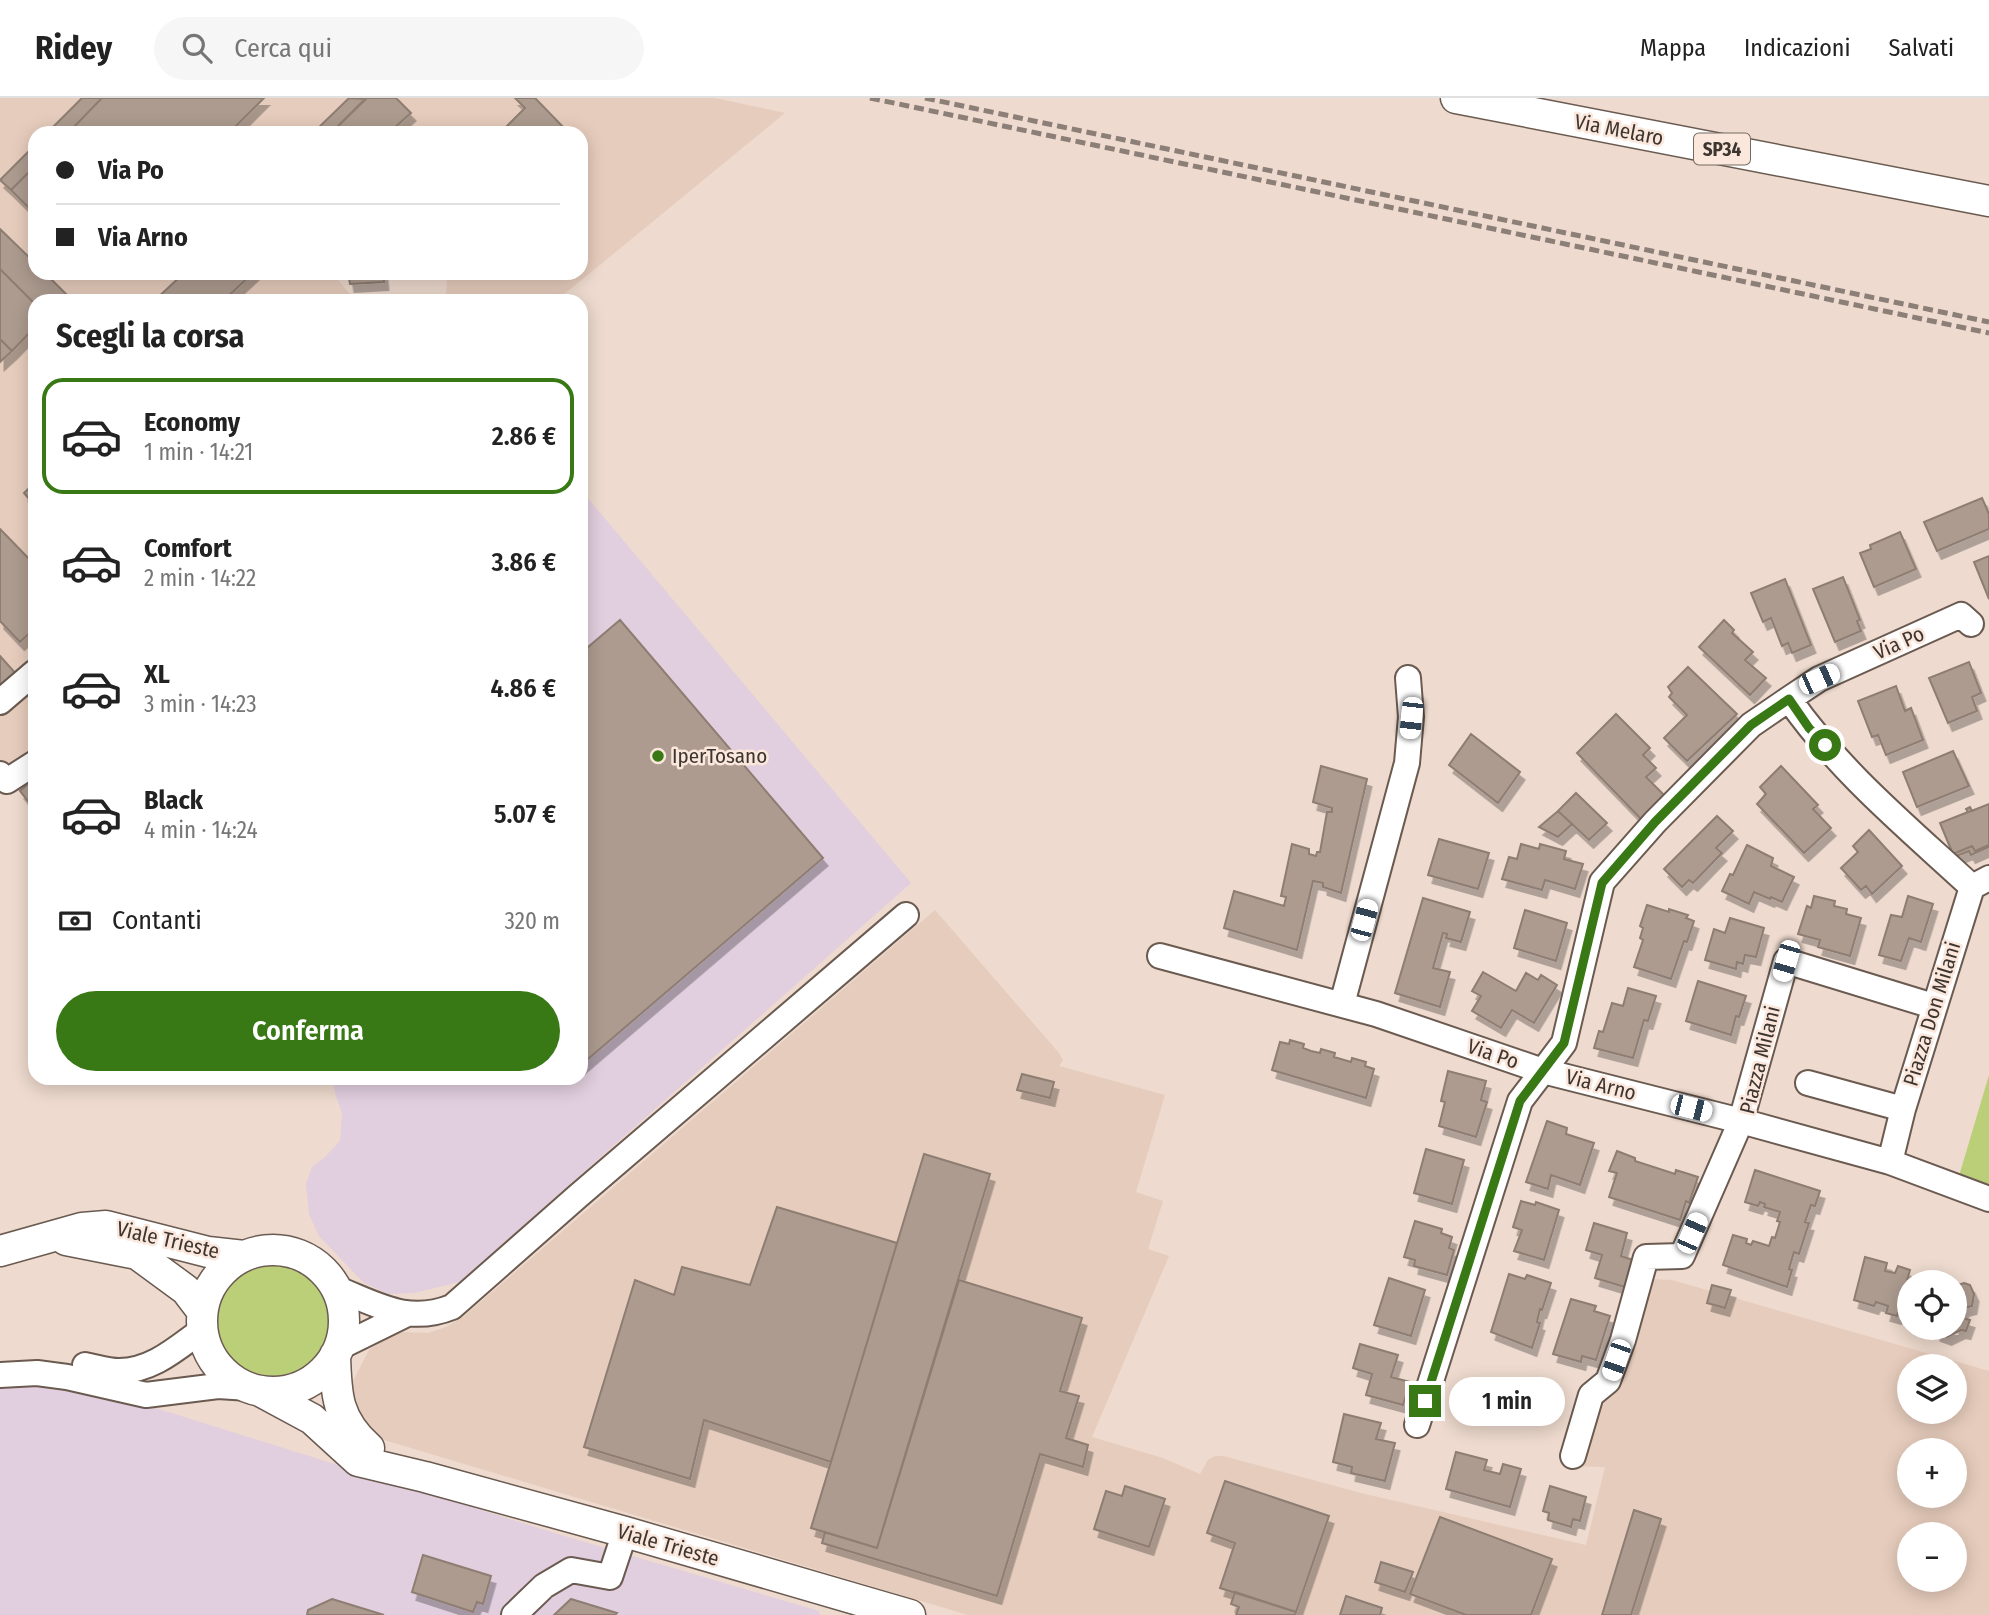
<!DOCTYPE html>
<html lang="it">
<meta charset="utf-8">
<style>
:root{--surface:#fff;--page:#f6f6f6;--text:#222;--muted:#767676;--line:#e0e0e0;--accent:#387815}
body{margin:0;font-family:"Fira Sans Condensed",sans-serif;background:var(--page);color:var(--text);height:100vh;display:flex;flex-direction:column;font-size:26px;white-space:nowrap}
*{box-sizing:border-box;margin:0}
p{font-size:23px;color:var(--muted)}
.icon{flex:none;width:38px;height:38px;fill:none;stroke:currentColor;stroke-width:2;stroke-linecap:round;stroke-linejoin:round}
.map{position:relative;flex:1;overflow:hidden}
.details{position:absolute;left:28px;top:196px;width:560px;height:791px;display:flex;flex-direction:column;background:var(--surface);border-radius:21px;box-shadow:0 4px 18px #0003}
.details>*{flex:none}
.top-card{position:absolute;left:28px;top:28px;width:560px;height:154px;border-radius:21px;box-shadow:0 4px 18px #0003;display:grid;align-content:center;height:154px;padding:0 28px;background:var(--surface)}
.tools{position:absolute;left:1897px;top:1172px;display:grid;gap:14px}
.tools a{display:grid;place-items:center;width:70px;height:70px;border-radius:50%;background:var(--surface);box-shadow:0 4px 18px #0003;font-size:35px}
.end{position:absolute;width:32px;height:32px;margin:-16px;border:9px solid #387815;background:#fff;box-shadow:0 0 0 4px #fff}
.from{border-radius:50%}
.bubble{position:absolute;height:49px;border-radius:24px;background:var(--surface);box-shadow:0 4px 18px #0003;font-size:23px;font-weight:600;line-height:49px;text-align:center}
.car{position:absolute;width:21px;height:42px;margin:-21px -10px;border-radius:9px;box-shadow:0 0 5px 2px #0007;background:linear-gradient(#fff 24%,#345 0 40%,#fff 0 76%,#345 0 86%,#fff 0)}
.top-card b{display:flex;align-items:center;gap:24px;height:66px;font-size:26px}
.top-card b+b{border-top:2px solid var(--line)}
.top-card i{width:18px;height:18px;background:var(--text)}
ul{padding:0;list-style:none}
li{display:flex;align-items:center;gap:21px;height:116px;margin:0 14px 10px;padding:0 14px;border:4px solid transparent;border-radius:21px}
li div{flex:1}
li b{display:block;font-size:26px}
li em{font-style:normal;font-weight:600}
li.selected{border-color:var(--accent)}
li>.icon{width:63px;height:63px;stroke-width:1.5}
h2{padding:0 28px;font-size:32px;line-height:84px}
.pay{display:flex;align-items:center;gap:18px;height:77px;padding:0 28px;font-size:26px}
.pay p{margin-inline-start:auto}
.button{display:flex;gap:14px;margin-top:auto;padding:14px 28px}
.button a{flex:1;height:80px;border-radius:42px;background:var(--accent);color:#fff;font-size:28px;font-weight:600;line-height:80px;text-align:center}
header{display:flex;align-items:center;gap:42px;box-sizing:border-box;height:98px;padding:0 35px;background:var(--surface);border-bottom:2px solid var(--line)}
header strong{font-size:33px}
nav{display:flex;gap:38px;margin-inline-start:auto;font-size:24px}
.search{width:490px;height:63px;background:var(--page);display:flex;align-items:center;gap:18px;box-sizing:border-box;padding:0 24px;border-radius:38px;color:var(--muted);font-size:26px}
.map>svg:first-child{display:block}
.commercial{fill:#e1cede}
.built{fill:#e6ccbc;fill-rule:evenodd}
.green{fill:#bacf78}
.building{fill:#ad9b8f;stroke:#8e7d72;stroke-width:2;filter:url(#shadow)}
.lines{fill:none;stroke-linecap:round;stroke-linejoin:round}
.minor-casing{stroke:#6a5a50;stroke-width:28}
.major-casing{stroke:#6a5a50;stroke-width:33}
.minor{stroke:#fff;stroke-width:24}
.major{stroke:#fff;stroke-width:30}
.rail{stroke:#8c7f77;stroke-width:5;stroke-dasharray:10 5;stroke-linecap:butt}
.route{stroke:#387815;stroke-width:9}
.poi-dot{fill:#387815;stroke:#fbe7db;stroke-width:2.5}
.labels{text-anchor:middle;stroke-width:5;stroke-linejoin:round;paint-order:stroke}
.shield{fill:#fbe7db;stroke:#756a63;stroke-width:2}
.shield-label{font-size:19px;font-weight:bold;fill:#3c3530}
.street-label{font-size:21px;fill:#3c3530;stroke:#fbe7db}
.poi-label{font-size:21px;fill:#3c3530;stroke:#fbe7db;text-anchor:start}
</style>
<header>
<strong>Ridey</strong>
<div class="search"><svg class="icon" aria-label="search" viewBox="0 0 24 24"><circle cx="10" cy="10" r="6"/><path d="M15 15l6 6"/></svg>Cerca qui</div>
<nav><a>Mappa</a><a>Indicazioni</a><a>Salvati</a></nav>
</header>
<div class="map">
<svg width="1989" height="1517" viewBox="0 0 1989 1517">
<defs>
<filter id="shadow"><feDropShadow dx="4.5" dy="8" stdDeviation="0" flood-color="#0004"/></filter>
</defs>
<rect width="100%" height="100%" fill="#eedace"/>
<!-- commercial -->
<path class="commercial" d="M581,392L911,785L459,1184L414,1195L389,1196L364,1185L319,1138L309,1116L306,1086L312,1069L325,1059L340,1043L342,1015L335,995L333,980H581Z
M34,1279L108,1295L561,1437L819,1513L820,1517H0V1289Z"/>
<!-- built -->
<path class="built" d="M0,0H715L785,15L556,203H446L447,175H581V35H35V175H332L356,203H35V714L0,669Z
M935,812L1059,955L1063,962L1059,968L1165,997L1136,1094L1163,1103L1148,1151L1169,1158L1092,1339L1163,1360L1200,1376L1208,1362L1215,1358H1223L1365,1396L1586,1447L1605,1369L1564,1368L1582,1306V1298L1591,1278L1613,1284L1644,1181L1672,1182L1989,1273V1517H968L371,1338L352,1308L351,1287L369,1252L388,1239L404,1234L428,1235L446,1229L463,1219ZM1909,1269H1955V1314H1909ZM1909,1353H1955V1398H1909ZM1909,1437H1955V1482H1909Z"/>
<!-- green -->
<path class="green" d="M1989,977V1086L1959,1078Z
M218 1223a55 55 0 1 1 110 0a55 55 0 1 1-110 0Z"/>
<!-- building -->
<path class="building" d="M82,0H102L68,35H47Z
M102,0H264L229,35H68Z
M349,0L365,1L331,35H313Z
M367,0H396L411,15L393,31L398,35H331Z
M515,0H535L569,35H500L525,10Z
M35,47V68L11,92L0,82Z
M35,68V116L11,92Z
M0,131L35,165V175H45L67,197L61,203H35V206L0,171Z
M0,171L35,206V229L12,253L0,241Z
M184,175H253L223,203H154Z
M348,175H383L384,184L350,186Z
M0,241L12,253L0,264Z
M35,384V408L24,395Z
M1982,400L1989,416V431L1937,453L1924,424Z
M0,431L35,467V530L20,544L0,523Z
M1900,434L1916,471L1874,489L1860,455L1871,451L1870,447Z
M1989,458V501L1974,464Z
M1843,479L1860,522L1857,523L1861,533L1835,544L1813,491Z
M1785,481L1811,547L1792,555L1788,545L1782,548L1771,520L1763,524L1751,495Z
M620,522L823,760L581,967V555Z
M1724,522L1734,532L1732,535L1753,554L1745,562L1766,580L1750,597L1699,549Z
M0,558L17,577L2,590L0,588Z
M1969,564L1981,595L1972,599L1977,613L1948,625L1929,580Z
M1688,569L1737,616L1687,663L1664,640L1687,617L1669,599L1672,595L1668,589Z
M1896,588L1905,613L1911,610L1923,642L1886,657L1878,637L1872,639L1858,603Z
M1616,616L1650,650L1643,657L1656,670L1646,679L1664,697L1641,721L1577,655Z
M1471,636L1520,674L1498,705L1449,667Z
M1953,653L1969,688L1917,709L1903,674Z
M1321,668L1367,681L1341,795L1323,789V785L1313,783L1297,852L1224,830L1234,793L1284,808L1286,799L1281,798L1292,746L1309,751V756L1316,758L1317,754H1320L1327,714H1332V710L1313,704Z
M1781,668L1818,707L1813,711L1831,730L1804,755L1757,706L1766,696L1760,689Z
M35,680V712L20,693Z
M1576,695L1607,725L1589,742L1558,713Z
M1989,706V749L1971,757L1969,753L1954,759L1940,725L1968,714L1966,711L1970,709L1972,713Z
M1989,706V747L1975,753L1972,748L1953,756L1940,725Z
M1558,713L1572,726L1558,739L1539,729Z
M1717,718L1733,733L1716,750L1722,755L1693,785L1689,782L1682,789L1664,771Z
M1869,732L1902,768L1872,796L1866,788L1861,792L1841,770L1858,754L1853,748Z
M1439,741L1489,755L1478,791L1428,777Z
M1521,746L1539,751L1540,746L1566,753L1564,761L1583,766L1575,791L1545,782L1542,792L1502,781L1509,759L1517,761Z
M1747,747L1773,760L1771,768L1794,779L1782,804L1771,799L1770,801L1754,794L1749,806L1722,793L1730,776L1733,777Z
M1814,798L1835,803L1834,808L1847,811L1846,816L1861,820L1850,858L1818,849L1820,842L1798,836L1807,808L1811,810Z
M1908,798L1933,806L1921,844L1909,840L1901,863L1879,857L1891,817L1902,819Z
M1423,800L1470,814L1461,844L1446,840L1447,836L1443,835L1433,870L1450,874L1440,909L1395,895Z
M1647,807L1669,814V811L1688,817L1686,820L1694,823L1687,844L1684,843L1671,881L1634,869L1643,842L1640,840L1643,830L1640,828Z
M1525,812L1567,825L1556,863L1514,850Z
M1730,820L1764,830L1756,859L1745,857L1743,866L1737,864L1736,871L1705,862L1714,831L1725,835Z
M1483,874L1516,893L1526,875L1538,882L1541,877L1557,887L1534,925L1512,912L1501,930L1472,913L1481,898L1472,893Z
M1698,883L1746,898L1739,919L1736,918L1731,937L1686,923Z
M1628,890L1656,898L1648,923L1644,922L1633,960L1594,950L1599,933L1603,934L1612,905L1623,908Z
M1290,942L1304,946L1303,950L1311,953L1320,955L1321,951L1335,955L1334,959L1351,964L1352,960L1366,964L1365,968L1374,971L1366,1000L1272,972L1280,944L1289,946Z
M1448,973L1486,983L1481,1002L1487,1004L1476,1039L1439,1028L1445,1004L1441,1003Z
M1022,976L1054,984L1050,1000L1017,992Z
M1547,1023L1567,1030L1566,1036L1594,1045L1580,1087L1551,1077L1548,1091L1526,1084Z
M1426,1051L1464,1062L1452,1106L1414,1095Z
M1617,1053L1635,1060V1063L1675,1076L1676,1072L1698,1079L1689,1105L1686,1103L1680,1122L1609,1099L1617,1075L1609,1073Z
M924,1056L990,1076L877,1450L811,1430Z
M1755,1072L1820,1093L1815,1108L1811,1107L1805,1124L1809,1125L1799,1156L1794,1154L1789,1171L1792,1172L1787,1189L1723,1167L1733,1137L1747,1141L1746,1145L1751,1147L1753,1143L1769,1148L1772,1139L1775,1140L1780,1124L1777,1123L1780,1114L1764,1109L1765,1106L1760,1104L1758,1108L1745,1104Z
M1521,1103L1535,1107L1536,1104L1559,1112L1544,1162L1514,1153L1522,1132L1513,1129Z
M777,1109L897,1145L831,1364L704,1322L690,1381L584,1349L635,1182L674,1197L682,1169L750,1187Z
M1415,1123L1442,1131L1441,1135L1452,1139L1449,1150L1454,1152L1447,1177L1414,1168L1415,1162L1404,1159Z
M1594,1125L1627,1135L1621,1158L1636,1163L1628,1190L1595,1180L1602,1157L1586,1152Z
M1865,1159L1887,1165L1885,1173L1895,1175L1898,1168L1910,1172L1897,1218L1886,1215L1888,1208L1876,1204L1874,1208L1854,1202Z
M1509,1176L1525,1181L1527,1177L1551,1185L1542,1212L1540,1211L1537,1224L1540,1225L1532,1250L1491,1234Z
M1389,1180L1425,1192L1411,1238L1374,1227Z
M959,1182L1082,1220L1060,1293L1079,1298L1066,1340L1088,1347L1083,1369L1040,1356L997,1498L822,1445L825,1434L877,1450Z
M1964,1185L1970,1187L1974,1196L1972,1208L1964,1210L1960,1219L1970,1222L1966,1233L1961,1232L1947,1239L1936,1235L1938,1230H1955V1188Z
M1712,1187L1731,1192L1725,1210L1707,1205Z
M1571,1201L1596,1208L1594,1213L1610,1218L1596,1262L1582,1258L1581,1264L1553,1256Z
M1360,1246L1398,1257L1391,1279L1410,1284L1403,1307L1366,1297L1372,1276L1353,1270Z
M1344,1316L1381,1325L1376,1341L1395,1345L1385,1383L1351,1375L1352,1369L1333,1364Z
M1456,1354L1487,1362L1484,1372L1500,1376L1503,1366L1521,1371L1510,1409L1446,1391Z
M1225,1383L1329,1418L1296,1514L1220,1490L1235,1445L1207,1435Z
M1125,1388L1165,1401L1149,1449L1094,1431L1106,1393L1122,1398Z
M1550,1388L1586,1399L1580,1423L1573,1421L1571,1429L1548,1422L1549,1415L1543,1413Z
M1634,1412L1661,1421L1631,1517H1602Z
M1440,1419L1552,1461L1531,1517H1466L1410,1496Z
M423,1457L491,1478L483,1506L477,1504L473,1514L412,1494Z
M1381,1464L1413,1474L1405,1494L1375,1484Z
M1235,1494L1296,1514L1295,1517H1236L1239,1509L1231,1506Z
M1346,1498L1382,1510L1380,1517H1340Z
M332,1501L384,1517H307L308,1512Z
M571,1501L617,1515L615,1517H554Z"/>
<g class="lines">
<!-- minor casing -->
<g class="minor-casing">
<path id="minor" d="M1789,601C1839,673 1907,729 1972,789
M0,604L35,574
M0,676L7,683L35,665
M1160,858L1376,916L1543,973L1564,945L1602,784L1655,724L1751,627L1789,601L1819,581L1961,517L1971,526
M1342,906L1407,665L1411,619L1408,580
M1808,985L1903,1011
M1890,1064L1903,1011L1972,789L1989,780
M335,1190C377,1206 407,1227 452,1209L578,1098L906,817
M338,1250L405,1217
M85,1267C96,1269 108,1273 119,1273C152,1273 177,1250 202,1232
M0,1277L37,1275L67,1279L146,1297L218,1288L249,1290
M1417,1327L1520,1003L1543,973L1741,1023L1890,1064L1989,1101
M1573,1358L1591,1297L1608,1283L1623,1242L1646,1159L1682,1158L1741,1023L1786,863L1933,908
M514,1517L544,1488L571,1472L610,1479L625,1434"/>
</g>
<!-- major casing -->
<g class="major-casing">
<path id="major" d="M1456,0L1989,103
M66,1142L137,1156L186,1192L202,1213
M202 1223a71 71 0 1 1 142 0a71 71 0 1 1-142 0Z
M0,1153L82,1130L106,1128L208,1154L244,1158
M335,1257C336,1297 337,1322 369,1350
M260,1293L312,1321L358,1363L425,1379L625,1434L910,1517"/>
</g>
<!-- minor -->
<use href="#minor" class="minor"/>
<!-- major -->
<use href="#major" class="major"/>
<!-- rail -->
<path class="rail" d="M870,0L1989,235
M925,0L1989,224"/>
</g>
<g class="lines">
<!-- route -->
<path class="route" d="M1425,1303L1520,1003L1564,945L1602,785L1655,724L1751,627L1789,601L1809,630L1825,647"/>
</g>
<!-- markers -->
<circle class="poi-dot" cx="658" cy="658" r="7"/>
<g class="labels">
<!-- shield labels -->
<rect class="shield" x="1694" y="35.5" width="56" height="31" rx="5"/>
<g class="shield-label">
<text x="1722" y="58">SP34</text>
</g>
<!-- street labels -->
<g class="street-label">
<text transform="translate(1619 32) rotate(11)" y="7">Via Melaro</text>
<text transform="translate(1899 545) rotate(-24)" y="7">Via Po</text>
<text transform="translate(1932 916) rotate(-73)" y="7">Piazza Don Milani</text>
<text transform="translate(1493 956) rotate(19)" y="7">Via Po</text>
<text transform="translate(1760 962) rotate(-76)" y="7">Piazza Milani</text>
<text transform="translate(1601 987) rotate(14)" y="7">Via Arno</text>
<text transform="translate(168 1142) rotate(13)" y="7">Viale Trieste</text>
<text transform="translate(668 1447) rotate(16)" y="7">Viale Trieste</text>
</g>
<!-- poi labels -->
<g class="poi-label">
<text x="672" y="665">IperTosano</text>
</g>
</g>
</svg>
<div class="tools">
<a><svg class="icon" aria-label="locate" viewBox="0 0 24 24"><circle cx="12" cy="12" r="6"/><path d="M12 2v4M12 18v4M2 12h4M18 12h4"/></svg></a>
<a><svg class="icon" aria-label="layers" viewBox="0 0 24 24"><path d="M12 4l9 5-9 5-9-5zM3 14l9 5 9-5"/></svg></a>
<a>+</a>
<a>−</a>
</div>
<i class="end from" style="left:1825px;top:647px"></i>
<i class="end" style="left:1425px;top:1303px"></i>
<div class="bubble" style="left:1449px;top:1279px;width:116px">1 min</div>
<i class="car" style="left:1819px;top:581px;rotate:66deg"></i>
<i class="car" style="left:1411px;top:620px;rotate:186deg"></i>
<i class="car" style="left:1364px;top:822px;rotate:15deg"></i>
<i class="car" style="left:1786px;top:863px;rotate:196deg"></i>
<i class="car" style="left:1691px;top:1010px;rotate:104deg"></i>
<i class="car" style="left:1692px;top:1135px;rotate:24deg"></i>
<i class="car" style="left:1616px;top:1262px;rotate:199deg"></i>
<div class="top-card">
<b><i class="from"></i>Via Po</b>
<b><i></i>Via Arno</b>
</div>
<section class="details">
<h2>Scegli la corsa</h2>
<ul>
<li class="selected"><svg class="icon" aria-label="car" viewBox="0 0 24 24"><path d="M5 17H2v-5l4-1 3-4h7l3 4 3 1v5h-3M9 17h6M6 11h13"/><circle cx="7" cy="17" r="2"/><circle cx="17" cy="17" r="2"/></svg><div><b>Economy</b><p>1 min · 14:21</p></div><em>2.86 €</em></li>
<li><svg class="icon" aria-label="car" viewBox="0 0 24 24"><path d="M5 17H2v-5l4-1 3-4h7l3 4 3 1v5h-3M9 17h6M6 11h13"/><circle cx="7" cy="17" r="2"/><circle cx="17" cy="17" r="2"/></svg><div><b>Comfort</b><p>2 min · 14:22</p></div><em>3.86 €</em></li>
<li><svg class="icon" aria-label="car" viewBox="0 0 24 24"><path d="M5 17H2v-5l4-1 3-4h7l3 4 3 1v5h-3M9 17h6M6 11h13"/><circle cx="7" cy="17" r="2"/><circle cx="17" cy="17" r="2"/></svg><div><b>XL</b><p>3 min · 14:23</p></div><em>4.86 €</em></li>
<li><svg class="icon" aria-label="car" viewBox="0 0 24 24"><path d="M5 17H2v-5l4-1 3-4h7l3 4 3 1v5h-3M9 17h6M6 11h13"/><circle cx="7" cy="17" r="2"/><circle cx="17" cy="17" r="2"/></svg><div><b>Black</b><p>4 min · 14:24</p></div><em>5.07 €</em></li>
</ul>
<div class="pay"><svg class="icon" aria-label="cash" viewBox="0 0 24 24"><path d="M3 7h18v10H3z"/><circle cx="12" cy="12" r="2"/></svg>Contanti<p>320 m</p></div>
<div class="button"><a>Conferma</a></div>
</section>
</div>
